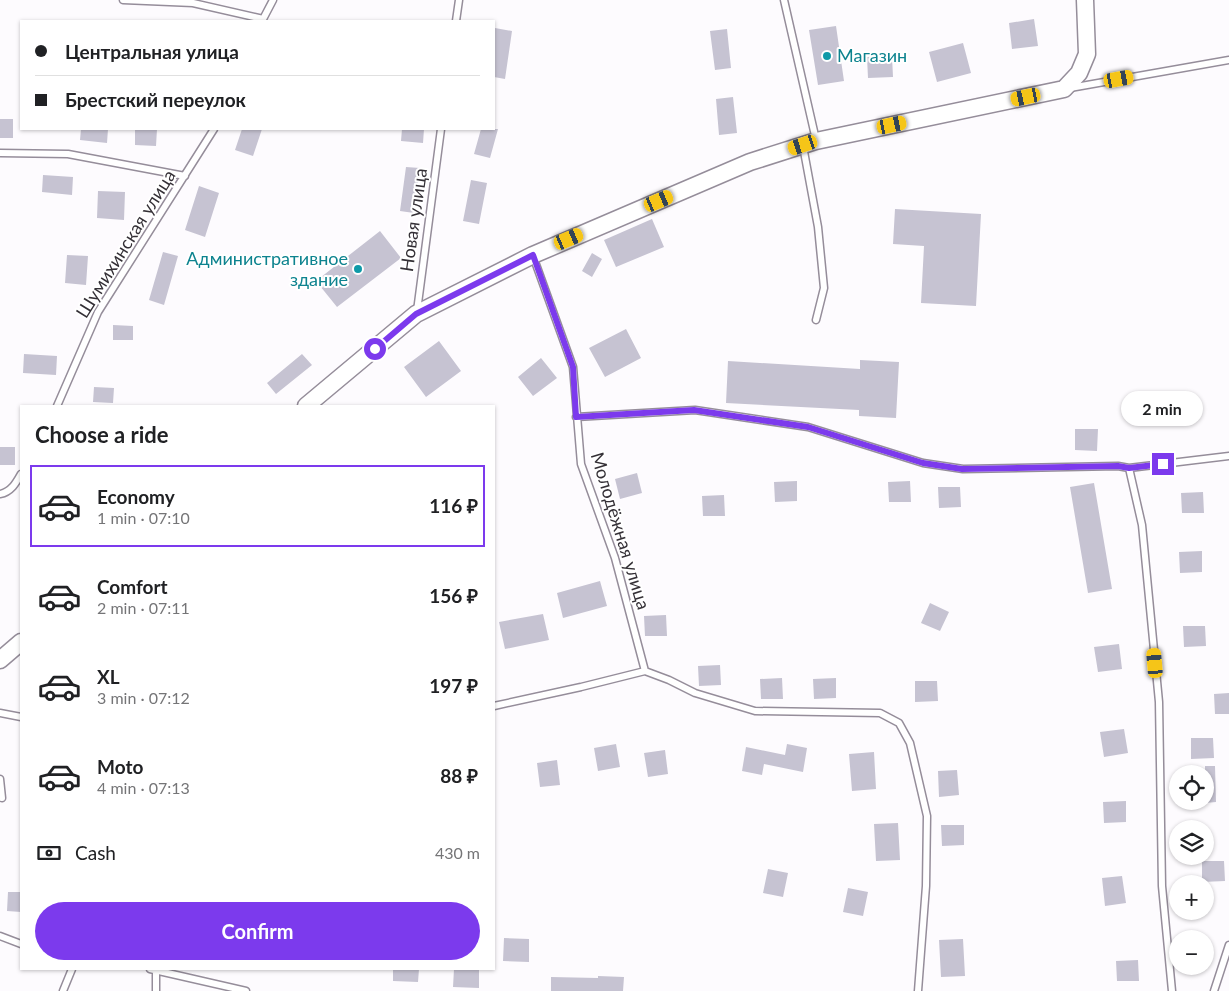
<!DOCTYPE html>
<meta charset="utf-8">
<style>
:root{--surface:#fff;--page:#f2f2f2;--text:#202124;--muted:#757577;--line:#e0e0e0;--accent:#7c3aed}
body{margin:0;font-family:Lato,sans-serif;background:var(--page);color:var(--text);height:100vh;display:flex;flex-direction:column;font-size:19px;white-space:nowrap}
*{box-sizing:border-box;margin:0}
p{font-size:16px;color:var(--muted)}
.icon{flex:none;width:28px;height:28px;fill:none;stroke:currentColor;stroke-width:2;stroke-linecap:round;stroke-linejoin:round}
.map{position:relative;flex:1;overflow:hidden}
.panel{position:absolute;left:20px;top:405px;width:475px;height:565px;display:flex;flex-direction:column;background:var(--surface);border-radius:0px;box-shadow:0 1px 4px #0004}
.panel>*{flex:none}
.hud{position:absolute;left:20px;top:20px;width:475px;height:110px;border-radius:0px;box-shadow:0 1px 4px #0004;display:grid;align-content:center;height:110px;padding:0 15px;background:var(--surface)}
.tools{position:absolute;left:1169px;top:765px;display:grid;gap:10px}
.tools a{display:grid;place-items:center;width:45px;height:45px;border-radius:50%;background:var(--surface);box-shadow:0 1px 4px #0004;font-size:25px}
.end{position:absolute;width:22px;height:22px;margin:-11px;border:6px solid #7c3aed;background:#fff;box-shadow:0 0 0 2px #fff}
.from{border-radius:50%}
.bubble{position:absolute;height:35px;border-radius:18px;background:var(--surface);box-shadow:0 1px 4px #0004;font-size:16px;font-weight:700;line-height:35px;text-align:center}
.car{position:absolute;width:15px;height:30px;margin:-15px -8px;border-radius:6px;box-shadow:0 0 4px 1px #0007;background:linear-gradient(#f5c518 24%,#345 0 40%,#f5c518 0 76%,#345 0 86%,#f5c518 0)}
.hud b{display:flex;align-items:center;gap:18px;height:48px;font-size:19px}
.hud b+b{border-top:1px solid var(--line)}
.hud i{width:12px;height:12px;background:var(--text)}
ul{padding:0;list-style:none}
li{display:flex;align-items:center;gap:15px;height:82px;margin:0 10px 8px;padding:0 5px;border:2px solid transparent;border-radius:0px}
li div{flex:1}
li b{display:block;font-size:19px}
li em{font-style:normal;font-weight:700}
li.current{border-color:var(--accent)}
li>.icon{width:45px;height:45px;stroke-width:1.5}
h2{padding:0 15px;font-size:22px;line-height:60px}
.pay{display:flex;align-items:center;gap:12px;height:55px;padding:0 15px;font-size:19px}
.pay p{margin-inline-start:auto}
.primary-button{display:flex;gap:10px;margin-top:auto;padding:10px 15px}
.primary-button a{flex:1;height:58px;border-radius:30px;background:var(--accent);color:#fff;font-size:20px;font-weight:700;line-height:58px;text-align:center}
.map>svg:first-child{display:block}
.building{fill:#c6c3d2}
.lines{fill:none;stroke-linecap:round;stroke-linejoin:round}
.service-casing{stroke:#958d9a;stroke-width:9}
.tertiary-casing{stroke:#958d9a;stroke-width:19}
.service{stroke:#fff;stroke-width:6}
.tertiary{stroke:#fff;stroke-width:16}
.route{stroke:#7c3aed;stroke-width:6}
.culture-dot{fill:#0f9aa8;stroke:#fff;stroke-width:2}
.labels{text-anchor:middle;stroke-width:4;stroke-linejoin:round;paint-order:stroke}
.culture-label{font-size:18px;fill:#0d838f;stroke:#fff;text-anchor:start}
.street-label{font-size:18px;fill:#343036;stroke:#fff}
</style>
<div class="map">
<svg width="1229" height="991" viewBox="0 0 1229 991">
<rect width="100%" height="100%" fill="#fdfbfe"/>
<!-- building -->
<path class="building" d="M1034,19L1038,46L1012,49L1009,23Z
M836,26L844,81L818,85L809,30Z
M495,28L512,31L505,79L494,77Z
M727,29L731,68L715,70L710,31Z
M963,43L971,73L937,82L929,52Z
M892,56L893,77L868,78L867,57Z
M733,97L737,133L719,135L716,99Z
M0,119H13V138H0Z
M81,129H108L107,143L80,140Z
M135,129H157L156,146L135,145Z
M242,129H262L253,156L235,150Z
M402,129H424L423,143L401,141Z
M481,129H498L490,158L474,154Z
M406,167L420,168L414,213L400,211Z
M43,175L73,177L72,195L42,192Z
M471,180L487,183L479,224L463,221Z
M199,186L219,193L205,237L185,230Z
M98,191L125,192L124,220L97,218Z
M895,209L981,214L976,306L921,303L924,246L893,244Z
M652,219L664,247L616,267L604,240Z
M380,231L401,258L337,307L316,281Z
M163,252L178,256L164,305L149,300Z
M592,253L602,259L592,277L582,271Z
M67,255L88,256L86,285L65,283Z
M113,325L133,326V340H113Z
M626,329L641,358L605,377L589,348Z
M439,341L461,371L426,397L404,367Z
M24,354L57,356L56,375L23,373Z
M302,354L312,365L276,394L267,383Z
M541,358L557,378L533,396L518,377Z
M860,360L899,362L896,418L859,416V410L726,403L728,361L860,369Z
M94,387L114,388L113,403L93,402Z
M1180,396L1183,417L1158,420L1156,399Z
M1075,429H1098L1097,451L1075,450Z
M0,447H15V465H0Z
M637,473L642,493L620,499L615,479Z
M797,481V501L775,502L774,482Z
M910,481L911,502H889L888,482Z
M1094,483L1112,589L1088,593L1070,487Z
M938,487H960L961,507L939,508Z
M1203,492L1204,513H1182L1181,493Z
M724,495L725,516H703L702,496Z
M1202,551V572L1180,573L1179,552Z
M600,581L607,606L563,618L557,593Z
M930,603L949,612L940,631L921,623Z
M543,614L549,640L505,649L499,622Z
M666,615L667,636H645L644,616Z
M1183,626H1205L1206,646L1184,647Z
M1119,644L1122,669L1098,672L1094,647Z
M720,665L721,685L699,686L698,666Z
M782,678L783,699H761L760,679Z
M836,678V698L814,699L813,679Z
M915,681H937L938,701L915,702Z
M1229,693V714H1215L1214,694Z
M1124,729L1128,753L1104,757L1100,732Z
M1191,738H1213L1214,758L1191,759Z
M616,744L620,767L598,771L594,748Z
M787,744L807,748L803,772L764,764L762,775L742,771L746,747L785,755Z
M665,750L668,774L648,777L644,753Z
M874,752L876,789L852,791L849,754Z
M557,760L560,785L540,787L537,763Z
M1205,766H1215L1216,802L1205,803Z
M957,770L959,795L939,797L938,771Z
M1126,801V822L1104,823L1103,802Z
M898,823L900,860L876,861L874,824Z
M941,825H964V845L942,846Z
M1202,861H1224L1225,881L1202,882Z
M768,869L788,873L783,897L763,893Z
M1122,876L1126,903L1105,906L1102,878Z
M848,888L868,892L863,916L843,912Z
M8,892H21V912L7,911Z
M504,938L529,939V962L503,961Z
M963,939L965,976L941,977L939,940Z
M1138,960L1139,981H1117L1116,961Z
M393,969H419L418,982L393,981Z
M454,969H479V988L453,987Z
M598,976L624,977L623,991H551V977L598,978Z"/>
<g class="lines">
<!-- service casing -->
<g class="service-casing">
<path id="service" d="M123,0L193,3L263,19
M784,0L816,140
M262,21L273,0
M456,21L459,0
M1070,88L1229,60
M803,146L818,227L824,288L816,320
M0,153L68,154L185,176
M533,256L573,367L581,464L615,558L645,671
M417,311L441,129
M57,406L98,312L214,129
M576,417L695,410L808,427L923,463L963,469L1118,466L1129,468L1229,456
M1129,468L1142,525L1159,702L1162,886L1172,991
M0,494C11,492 16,483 21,474
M494,706L581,687L645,671L669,680L695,693L755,711L880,713L899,723L910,743L927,816L926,886L918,991
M0,713L21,717
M0,779L2,798
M0,936L21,944
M150,969L246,991
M63,991L72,969
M156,991V970
M1214,991L1229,945"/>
</g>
<!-- tertiary casing -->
<g class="tertiary-casing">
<path id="tertiary" d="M306,406L416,314L533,255L750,162L816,141L1064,89L1079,73L1087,54L1085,0
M0,660L21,642"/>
</g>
<!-- service -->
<use href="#service" class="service"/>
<!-- tertiary -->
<use href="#tertiary" class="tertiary"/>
</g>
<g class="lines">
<!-- route -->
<path class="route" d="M375,349L416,314L533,255L573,367L576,417L694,410L808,427L923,463L962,469L1118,466L1129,468L1163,464"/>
</g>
<!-- markers -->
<g class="culture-dot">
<circle cx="827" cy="56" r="5"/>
<circle cx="358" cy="269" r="5"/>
</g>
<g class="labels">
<!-- culture labels -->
<g class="culture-label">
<text x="837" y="62">Магазин</text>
<text x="348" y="265" text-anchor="end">Административное<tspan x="348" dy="21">здание</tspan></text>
</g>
<!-- street labels -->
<g class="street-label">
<text transform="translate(414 220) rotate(-82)" y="6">Новая улица</text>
<text transform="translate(126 244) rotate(-58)" y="6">Шумихинская улица</text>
<text transform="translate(620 531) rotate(73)" y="6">Молодёжная улица</text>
</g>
</g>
</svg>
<div class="tools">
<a><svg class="icon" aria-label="locate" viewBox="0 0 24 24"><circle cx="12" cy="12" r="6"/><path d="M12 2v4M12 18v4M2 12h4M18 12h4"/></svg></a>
<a><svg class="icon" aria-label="layers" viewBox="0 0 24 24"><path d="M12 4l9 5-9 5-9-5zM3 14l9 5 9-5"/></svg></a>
<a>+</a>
<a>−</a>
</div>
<i class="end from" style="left:375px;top:349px"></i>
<i class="end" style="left:1163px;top:464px"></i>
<div class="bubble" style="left:1121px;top:391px;width:82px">2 min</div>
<i class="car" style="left:1119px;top:79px;rotate:80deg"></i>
<i class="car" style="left:1026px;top:97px;rotate:258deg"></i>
<i class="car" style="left:892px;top:125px;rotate:78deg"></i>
<i class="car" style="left:803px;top:145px;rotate:252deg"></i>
<i class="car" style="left:659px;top:201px;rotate:67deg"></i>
<i class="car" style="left:569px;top:239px;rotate:67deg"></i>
<i class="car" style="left:1155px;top:663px;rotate:355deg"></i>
<div class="hud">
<b><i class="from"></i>Центральная улица</b>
<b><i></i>Брестский переулок</b>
</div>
<section class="panel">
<h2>Choose a ride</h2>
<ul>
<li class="current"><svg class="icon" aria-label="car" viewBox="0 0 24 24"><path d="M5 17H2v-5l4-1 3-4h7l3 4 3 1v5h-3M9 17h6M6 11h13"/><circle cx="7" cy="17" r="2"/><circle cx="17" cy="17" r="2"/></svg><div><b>Economy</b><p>1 min · 07:10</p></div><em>116 ₽</em></li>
<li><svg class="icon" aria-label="car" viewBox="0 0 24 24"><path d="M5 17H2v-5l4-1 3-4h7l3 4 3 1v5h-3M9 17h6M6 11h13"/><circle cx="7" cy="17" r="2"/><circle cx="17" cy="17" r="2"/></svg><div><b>Comfort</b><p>2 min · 07:11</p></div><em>156 ₽</em></li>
<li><svg class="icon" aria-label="car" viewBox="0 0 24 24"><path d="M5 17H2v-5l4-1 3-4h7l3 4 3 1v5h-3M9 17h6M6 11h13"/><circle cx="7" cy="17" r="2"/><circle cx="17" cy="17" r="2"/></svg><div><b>XL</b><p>3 min · 07:12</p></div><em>197 ₽</em></li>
<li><svg class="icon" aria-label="car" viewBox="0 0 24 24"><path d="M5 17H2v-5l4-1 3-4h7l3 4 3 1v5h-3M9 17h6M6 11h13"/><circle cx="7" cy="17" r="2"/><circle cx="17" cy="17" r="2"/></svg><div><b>Moto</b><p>4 min · 07:13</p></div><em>88 ₽</em></li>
</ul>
<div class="pay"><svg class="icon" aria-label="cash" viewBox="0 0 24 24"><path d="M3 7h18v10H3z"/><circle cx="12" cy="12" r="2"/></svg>Cash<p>430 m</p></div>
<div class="primary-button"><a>Confirm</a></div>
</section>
</div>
